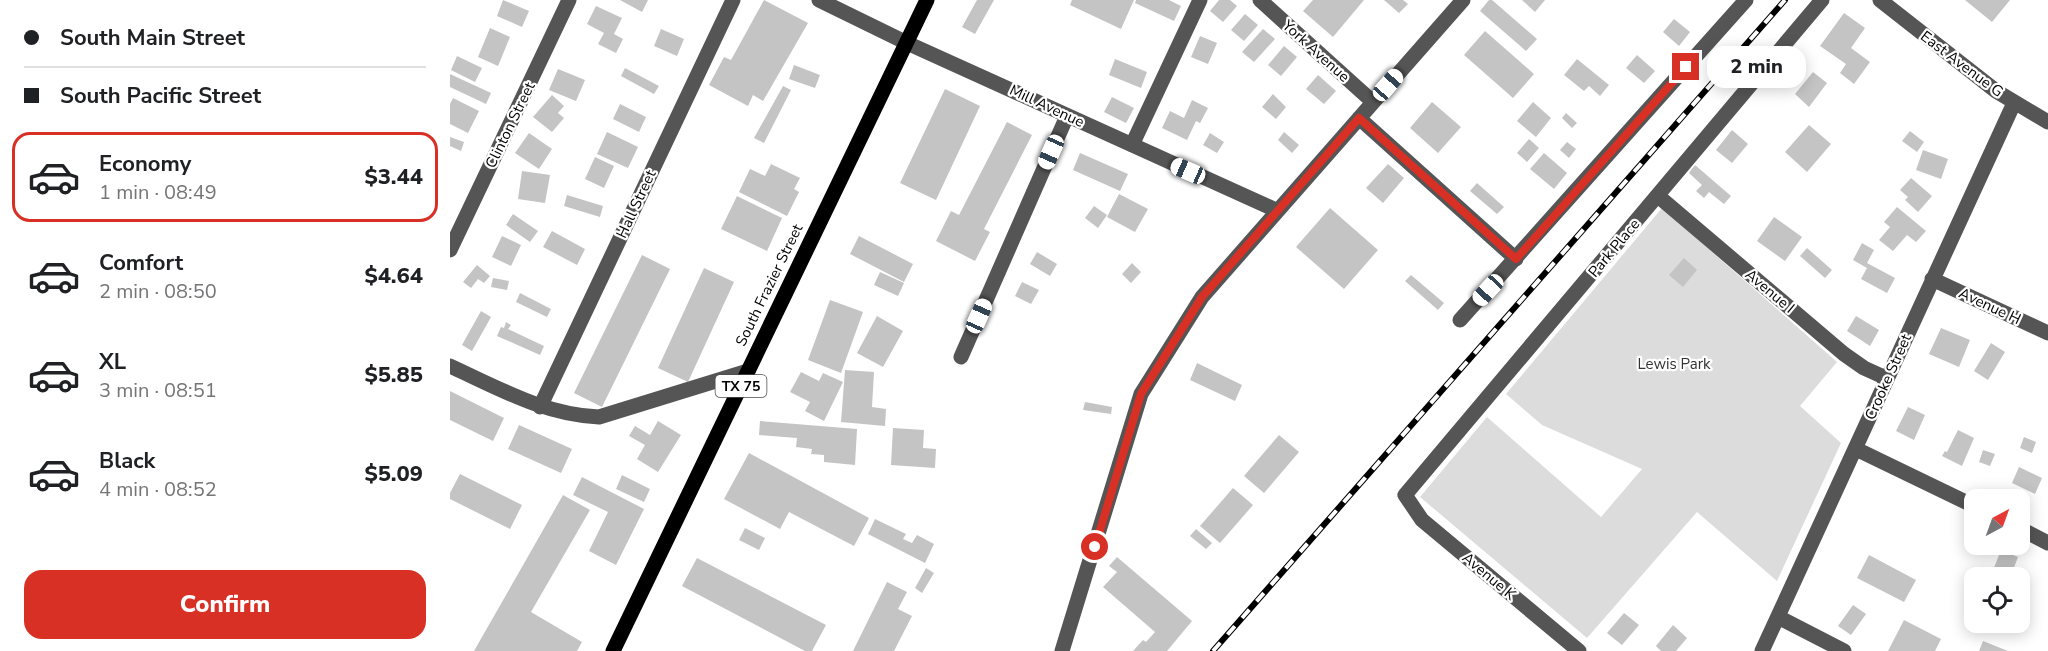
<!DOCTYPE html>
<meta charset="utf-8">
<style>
:root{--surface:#fff;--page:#f2f2f2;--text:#202124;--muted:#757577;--line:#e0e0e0;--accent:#d93025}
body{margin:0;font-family:"Nunito Sans",sans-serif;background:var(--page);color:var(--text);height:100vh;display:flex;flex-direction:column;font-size:22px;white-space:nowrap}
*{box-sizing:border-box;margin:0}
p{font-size:20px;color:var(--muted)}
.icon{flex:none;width:33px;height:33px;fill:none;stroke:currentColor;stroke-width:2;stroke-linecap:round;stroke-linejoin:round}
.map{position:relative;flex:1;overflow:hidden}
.side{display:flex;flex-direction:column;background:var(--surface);width:450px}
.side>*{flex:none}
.top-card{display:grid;align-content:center;height:132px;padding:0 24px;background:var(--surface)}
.needle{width:39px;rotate:41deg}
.tools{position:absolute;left:1514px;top:489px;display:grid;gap:12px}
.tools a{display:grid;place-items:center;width:66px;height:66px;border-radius:12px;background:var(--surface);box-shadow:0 3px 15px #0003;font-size:30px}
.end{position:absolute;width:27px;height:27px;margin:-14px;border:8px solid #d93025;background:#fff;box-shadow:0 0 0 3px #fff}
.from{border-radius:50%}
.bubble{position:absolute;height:42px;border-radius:18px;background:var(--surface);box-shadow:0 3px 15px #0003;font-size:20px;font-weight:800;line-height:42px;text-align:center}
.car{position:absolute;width:18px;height:36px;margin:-18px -9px;border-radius:8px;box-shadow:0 0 4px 2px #0007;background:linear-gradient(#fff 24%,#345 0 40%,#fff 0 76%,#345 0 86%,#fff 0)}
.top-card b{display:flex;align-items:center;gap:21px;height:57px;font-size:22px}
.top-card b+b{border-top:2px solid var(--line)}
.top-card i{width:15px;height:15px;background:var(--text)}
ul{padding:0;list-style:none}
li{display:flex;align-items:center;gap:18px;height:90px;margin:0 12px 9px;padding:0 12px;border:3px solid transparent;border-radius:18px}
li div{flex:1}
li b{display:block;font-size:22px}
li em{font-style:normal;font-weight:800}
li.current{border-color:var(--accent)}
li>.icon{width:54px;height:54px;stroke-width:1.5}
.action{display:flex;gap:12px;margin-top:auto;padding:12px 24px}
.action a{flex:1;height:69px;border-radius:18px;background:var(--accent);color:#fff;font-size:24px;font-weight:800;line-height:69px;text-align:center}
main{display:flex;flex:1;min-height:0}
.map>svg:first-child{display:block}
.green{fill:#dcdcdc}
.building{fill:#c4c4c4}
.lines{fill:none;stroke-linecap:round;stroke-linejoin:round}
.minor{stroke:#555;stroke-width:15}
.major{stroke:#000;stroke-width:15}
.rail-casing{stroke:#000;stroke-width:6}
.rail{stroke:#fff;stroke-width:4;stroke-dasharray:11;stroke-linecap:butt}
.route{stroke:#d93025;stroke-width:8}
.labels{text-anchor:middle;stroke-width:4.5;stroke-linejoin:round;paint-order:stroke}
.shield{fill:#fff;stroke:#4c4c4c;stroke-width:1.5}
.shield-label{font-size:14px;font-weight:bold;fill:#000}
.street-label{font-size:15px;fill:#000;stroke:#fff}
.park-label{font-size:15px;fill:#333;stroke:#fff}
</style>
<main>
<section class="side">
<div class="top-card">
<b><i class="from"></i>South Main Street</b>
<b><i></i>South Pacific Street</b>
</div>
<ul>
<li class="current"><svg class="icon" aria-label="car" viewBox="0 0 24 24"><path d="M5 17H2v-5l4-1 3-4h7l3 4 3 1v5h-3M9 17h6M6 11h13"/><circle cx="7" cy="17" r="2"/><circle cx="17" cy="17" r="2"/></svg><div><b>Economy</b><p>1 min · 08:49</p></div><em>$3.44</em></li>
<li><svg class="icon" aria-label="car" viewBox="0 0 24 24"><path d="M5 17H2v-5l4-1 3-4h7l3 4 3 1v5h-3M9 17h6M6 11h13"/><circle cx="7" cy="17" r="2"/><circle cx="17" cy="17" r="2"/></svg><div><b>Comfort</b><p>2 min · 08:50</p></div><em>$4.64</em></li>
<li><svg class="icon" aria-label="car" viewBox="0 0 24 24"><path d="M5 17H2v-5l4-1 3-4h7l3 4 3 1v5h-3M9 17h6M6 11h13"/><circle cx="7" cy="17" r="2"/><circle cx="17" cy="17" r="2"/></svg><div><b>XL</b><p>3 min · 08:51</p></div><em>$5.85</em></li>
<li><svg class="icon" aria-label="car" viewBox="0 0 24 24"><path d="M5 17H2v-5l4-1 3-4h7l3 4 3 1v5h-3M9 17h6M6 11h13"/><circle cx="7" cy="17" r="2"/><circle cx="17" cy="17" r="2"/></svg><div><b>Black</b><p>4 min · 08:52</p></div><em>$5.09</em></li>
</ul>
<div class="action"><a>Confirm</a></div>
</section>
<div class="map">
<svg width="1598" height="651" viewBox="0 0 1598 651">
<rect width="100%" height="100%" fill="#fff"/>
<!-- green -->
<path class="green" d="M1212,208L1387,362L1350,406L1391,443L1327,581L1247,512L1137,638L970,497L1037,417L1151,517L1192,469L1092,425L1056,394Z"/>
<!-- building -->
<path class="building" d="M53,0L79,11L72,27L47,16Z
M170,0H198L192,12Z
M314,0L358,23L313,101L303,95L298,106L259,85L274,57L281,60Z
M527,0H544L525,34L512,27Z
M622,0H684L671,29L620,5Z
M686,0H719L731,6L724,21L685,3Z
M769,0H780L787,6L773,22L760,11Z
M863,0H914L883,37L853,11Z
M934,0H953L958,4L949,13Z
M1039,0H1042L1087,39L1076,51L1030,11Z
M1072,0H1095L1085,12Z
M1515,0H1560L1542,22Z
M146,6L172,18L164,34L173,39L166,53L148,44L154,33L137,24Z
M1394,13L1415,28L1401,48L1420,62L1404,84L1390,73L1396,64L1370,46Z
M795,14L808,25L794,41L781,30Z
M1224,19L1240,32L1229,46L1213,32Z
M40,28L60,37L48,66L28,57Z
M211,29L234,39L227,56L204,46Z
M813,29L825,39L804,62L792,52Z
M1035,31L1084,74L1063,98L1014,55Z
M750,36L767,43L758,64L741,57Z
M834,46L847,57L831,76L818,65Z
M1187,55L1205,71L1194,83L1176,68Z
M7,56L32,68L25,82L1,70Z
M665,59L697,72L691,88L659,75Z
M1127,59L1159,85L1150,96L1139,86L1134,91L1114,75Z
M344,65L370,75L365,88L339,79Z
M175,68L209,86L204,94L171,76Z
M108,69L135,80L126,101L99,90Z
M1363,72L1377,83L1359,107L1345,94Z
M0,74L41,93L36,104L0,87Z
M868,75L886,91L874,104L856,89Z
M333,86L341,90L314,143L304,138Z
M495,89L530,106L486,200L450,183Z
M823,94L836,107L826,119L812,107Z
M102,95L114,106L108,113L114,118L102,132L83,117Z
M662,97L684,108L676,123L654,112Z
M3,98L29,111L18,133L0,124V104Z
M742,100L758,108L750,123L746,121L737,140L712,128L720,111L734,118Z
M982,102L1011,127L988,153L960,128Z
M1083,102L1101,118L1086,137L1067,121Z
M170,104L196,117L189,132L163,119Z
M1116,113L1127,123L1122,128L1112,118Z
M557,122L582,135L534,229L540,232L525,261L486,241L501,211L509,215Z
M1359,125L1381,144L1357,172L1335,152Z
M1282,130L1298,144L1282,163L1266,150Z
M1460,131L1474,142L1467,152L1452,141Z
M157,132L188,147L178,168L147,154Z
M834,132L849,145L842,153L828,140Z
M79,133L102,149L89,169L65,153Z
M760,133L774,142L767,153L753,145Z
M0,137L14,142L11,151L0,146Z
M1079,139L1089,148L1077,162L1067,153Z
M1117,142L1126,149L1119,158L1110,150Z
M1473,150L1498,159L1491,179L1466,170Z
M630,153L678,174L670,191L623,170Z
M1094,153L1117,173L1104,189L1080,169Z
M145,157L164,166L154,188L135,179Z
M321,164L350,178L344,189L349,192L337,216L289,192L300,169L315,176Z
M938,164L954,178L933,203L916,188Z
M1245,165L1281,196L1274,204L1259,192L1254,198L1246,191L1252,185L1239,173Z
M72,171L100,175L95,203L68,199Z
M1461,178L1482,196L1468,212L1455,200L1458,197L1450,190Z
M1027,183L1054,207L1047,214L1020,191Z
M669,194L698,209L685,232L657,217Z
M117,195L153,206L150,217L114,206Z
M287,196L332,218L317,251L271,229Z
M644,206L657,215L648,228L635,218Z
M1447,207L1476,231L1466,242L1457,235L1443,251L1429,240L1440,227L1434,222Z
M880,208L928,250L894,289L846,247Z
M63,214L88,231L80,242L56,225Z
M1324,217L1352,237L1335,261L1307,241Z
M102,231L135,249L127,265L93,247Z
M52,236L71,245L61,266L42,257Z
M409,236L463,264L454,282L400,254Z
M1412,243L1424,250L1417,263L1445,278L1437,293L1411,279L1417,268L1403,260Z
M1357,248L1382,270L1375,278L1350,256Z
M587,252L607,264L600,276L580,264Z
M192,255L220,269L152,407L124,393Z
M1234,258L1247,270L1233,287L1219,275Z
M682,263L691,272L681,283L672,274Z
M27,265L40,276L34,283L28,279L21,288L13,282Z
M254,268L284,282L238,382L208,368Z
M430,272L454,283L448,296L424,285Z
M961,275L994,303L988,310L955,281Z
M43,278L59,281L57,290L41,287Z
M572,282L589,290L581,304L565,296Z
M70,293L101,309L97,317L66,302Z
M380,300L413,312L391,373L358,360Z
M31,311L41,317L22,351L12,345Z
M427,316L453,331L433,367L407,353Z
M1406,316L1429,330L1420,346L1397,331Z
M56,322L61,325L58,329L94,346L90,355L47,336L51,327L54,328Z
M1491,328L1520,340L1509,367L1479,354Z
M1541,343L1555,352L1538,380L1524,371Z
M747,363L792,385L785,401L740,380Z
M395,370L424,372L422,407L436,409L435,426L391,422Z
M351,372L369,381L373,373L393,382L374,421L355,411L360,402L340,392Z
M0,391L54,418L43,441L0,420Z
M635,402L662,407L661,414L633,410Z
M1458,407L1475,415L1464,440L1446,431Z
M208,421L231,435L208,472L187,459L195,445L179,436L185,426L200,435Z
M310,421L407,429L405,465L374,462V455L361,454L362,449L346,447L347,438L309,435Z
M69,425L122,449L111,473L58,449Z
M443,428L474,430L473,448L486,449L485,468L441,465Z
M1508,430L1524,438L1512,466L1492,456L1495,451L1497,452Z
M829,435L849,452L814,493L794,476Z
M1574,437L1586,442L1582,453L1570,448Z
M1533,450L1545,454L1540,466L1529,462Z
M299,453L419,518L404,546L339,512L330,529L274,499Z
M1569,467L1592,478L1585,494L1562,483Z
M10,474L72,505L60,529L0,499V493Z
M172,475L200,489L194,502L166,489Z
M132,477L194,509L166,565L139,551L158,512L123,495Z
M783,488L803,505L770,543L750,526Z
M113,495L140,510L81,612L132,642L127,651H24Z
M425,519L456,534L453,539L462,543L467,535L484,544L475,563L418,534Z
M295,528L315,538L309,550L289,540Z
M746,529L762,543L756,549L740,536Z
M1551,550L1568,557L1560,578H1540Z
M1419,555L1466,580L1454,602L1407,578Z
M667,557L742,621L717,651H683L693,640L696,642L705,632L653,587L667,572L659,566Z
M247,558L376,625L362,651H355L232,586Z
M476,568L484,573L472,593L465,588Z
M437,582L457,592L448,609L462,616L444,651H403Z
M1403,605L1416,614L1401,635L1388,626Z
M1174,613L1189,625L1172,645L1157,633Z
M1454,620L1491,639L1485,651H1438Z
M1223,625L1237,638L1226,651H1211L1206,646Z
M1533,641L1558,651H1529Z"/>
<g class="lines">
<!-- minor -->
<path class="minor" d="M369,0L457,43L826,210
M810,0L923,102
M1430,0L1546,91L1598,122
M909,118L1066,259
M682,145L750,0
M1208,196L1394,354L1414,368L1436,378
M0,250L119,0
M1482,279L1598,333
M1010,320L1296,0
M511,357L617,116
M0,366C48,388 95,415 149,417L298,371
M90,407L283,0
M1406,449L1524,506
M1569,528L1598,543
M1328,617L1394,651
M612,651L691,394L752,297L1013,0
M1129,651L972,520L955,495L1372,0
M1312,651L1564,103"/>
<!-- major -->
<path class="major" d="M163,651L477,0"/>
<!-- rail casing -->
<g class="rail-casing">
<path id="rail" d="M763,651L1335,0"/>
</g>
<!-- rail -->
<use href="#rail" class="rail"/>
</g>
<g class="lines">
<!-- route -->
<path class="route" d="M645,547L691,394L752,297L909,118L1066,259L1236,67"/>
</g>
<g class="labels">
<!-- shield labels -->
<rect class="shield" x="265.5" y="375" width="51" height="22" rx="4.5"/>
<g class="shield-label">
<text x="291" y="391">TX 75</text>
</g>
<!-- street labels -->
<g class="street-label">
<text transform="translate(866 51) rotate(42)" y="5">York Avenue</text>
<text transform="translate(1512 64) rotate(37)" y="5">East Avenue G</text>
<text transform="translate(597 106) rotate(25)" y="5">Mill Avenue</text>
<text transform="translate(60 125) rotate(-64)" y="5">Clinton Street</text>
<text transform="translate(186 204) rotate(-65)" y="5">Hall Street</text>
<text transform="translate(1164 248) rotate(-50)" y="5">Park Place</text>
<text transform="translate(319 285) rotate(-64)" y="5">South Frazier Street</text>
<text transform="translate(1320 291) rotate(40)" y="5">Avenue I</text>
<text transform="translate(1540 306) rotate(25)" y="5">Avenue H</text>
<text transform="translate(1438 377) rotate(-66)" y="5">Crooke Street</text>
<text transform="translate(1039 576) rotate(40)" y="5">Avenue K</text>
</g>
<!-- park labels -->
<g class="park-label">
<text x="1224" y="369">Lewis Park</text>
</g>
</g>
</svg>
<div class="tools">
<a><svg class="needle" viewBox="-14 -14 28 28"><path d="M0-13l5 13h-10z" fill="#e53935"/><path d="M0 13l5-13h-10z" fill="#757577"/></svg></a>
<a><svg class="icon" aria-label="locate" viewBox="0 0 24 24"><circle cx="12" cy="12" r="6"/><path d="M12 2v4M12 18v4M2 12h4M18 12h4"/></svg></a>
</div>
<i class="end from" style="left:645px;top:547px"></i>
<i class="end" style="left:1236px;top:67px"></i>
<div class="bubble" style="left:1257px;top:46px;width:99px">2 min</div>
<i class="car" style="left:938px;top:85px;rotate:41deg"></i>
<i class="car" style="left:601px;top:152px;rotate:204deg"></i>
<i class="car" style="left:738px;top:171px;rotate:294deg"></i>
<i class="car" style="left:1038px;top:290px;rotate:223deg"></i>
<i class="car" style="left:529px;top:316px;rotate:24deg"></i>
</div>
</main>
